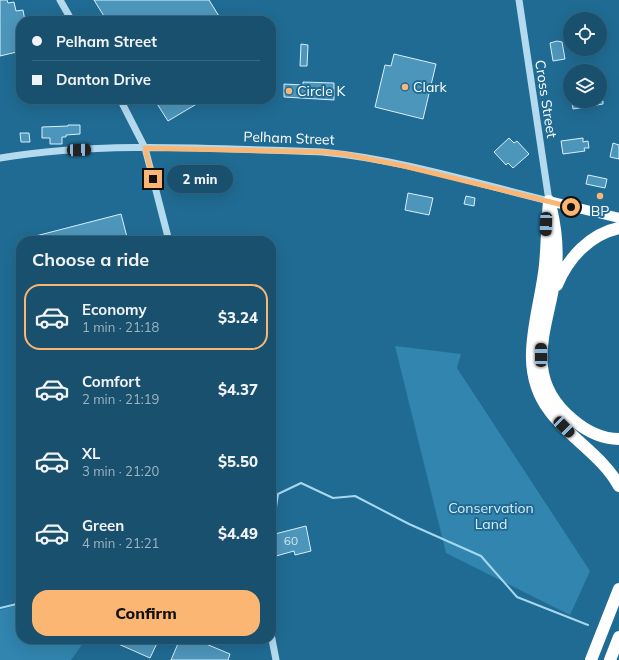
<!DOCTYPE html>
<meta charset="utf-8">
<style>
:root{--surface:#18506e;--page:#215773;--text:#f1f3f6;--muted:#9fb5c2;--line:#366781;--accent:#fbb674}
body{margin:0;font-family:Mulish,sans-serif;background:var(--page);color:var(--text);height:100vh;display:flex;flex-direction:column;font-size:15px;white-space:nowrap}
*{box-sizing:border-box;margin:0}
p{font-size:13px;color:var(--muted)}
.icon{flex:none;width:22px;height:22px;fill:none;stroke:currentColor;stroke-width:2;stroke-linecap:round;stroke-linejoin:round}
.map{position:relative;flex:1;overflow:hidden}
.side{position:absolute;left:16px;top:236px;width:260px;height:408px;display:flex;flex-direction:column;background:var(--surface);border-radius:16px;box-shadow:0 4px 16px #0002,0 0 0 1px var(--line)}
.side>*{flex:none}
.hud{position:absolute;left:16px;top:16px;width:260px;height:88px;border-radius:16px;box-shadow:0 4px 16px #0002,0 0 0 1px var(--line);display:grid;align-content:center;height:88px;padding:0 16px;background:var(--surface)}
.buttons{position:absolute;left:563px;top:12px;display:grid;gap:8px}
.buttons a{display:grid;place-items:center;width:44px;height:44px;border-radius:50%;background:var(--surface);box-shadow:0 4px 16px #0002,0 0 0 1px var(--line);font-size:20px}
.end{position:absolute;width:18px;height:18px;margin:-9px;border:5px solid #fbb674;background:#111;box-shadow:0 0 0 2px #111}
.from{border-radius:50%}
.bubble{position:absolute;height:28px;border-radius:14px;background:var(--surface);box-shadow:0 4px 16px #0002,0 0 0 1px var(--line);font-size:13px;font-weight:800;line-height:28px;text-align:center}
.car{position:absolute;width:12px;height:24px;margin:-12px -6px;border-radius:5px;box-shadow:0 0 3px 1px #0007;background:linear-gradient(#222 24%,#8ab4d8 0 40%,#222 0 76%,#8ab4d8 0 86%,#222 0)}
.hud b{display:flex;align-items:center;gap:14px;height:38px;font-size:15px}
.hud b+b{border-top:1px solid var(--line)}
.hud i{width:10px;height:10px;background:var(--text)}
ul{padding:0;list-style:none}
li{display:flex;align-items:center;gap:12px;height:66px;margin:0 8px 6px;padding:0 8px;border:2px solid transparent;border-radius:16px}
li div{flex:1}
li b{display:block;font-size:15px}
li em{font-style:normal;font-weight:800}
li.current{border-color:var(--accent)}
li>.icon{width:36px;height:36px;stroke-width:1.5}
h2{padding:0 16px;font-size:18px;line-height:48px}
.primary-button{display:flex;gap:8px;margin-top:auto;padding:8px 16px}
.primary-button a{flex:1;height:46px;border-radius:16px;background:var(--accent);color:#111;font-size:16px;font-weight:800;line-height:46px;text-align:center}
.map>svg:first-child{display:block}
.green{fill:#3185af}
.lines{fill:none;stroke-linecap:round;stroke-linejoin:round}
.stream{stroke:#a6d8ef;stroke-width:2}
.building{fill:#4d96bb;stroke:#d9effa}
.minor{stroke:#b3daee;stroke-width:7}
.major{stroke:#fafdff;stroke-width:10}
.highway{stroke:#fff;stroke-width:12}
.route{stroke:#fbb674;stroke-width:5}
.poi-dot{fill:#fbb674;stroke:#206b93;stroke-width:1.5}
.labels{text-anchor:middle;stroke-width:4;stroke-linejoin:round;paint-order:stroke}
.number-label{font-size:12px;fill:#d2e5ee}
.poi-label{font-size:14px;fill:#fff;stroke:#206b93;text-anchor:start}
.street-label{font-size:14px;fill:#fff;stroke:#206b93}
.park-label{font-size:14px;fill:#d9effa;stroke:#206b93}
</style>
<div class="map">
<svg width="619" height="660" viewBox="0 0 619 660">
<rect width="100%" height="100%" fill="#206b93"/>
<!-- green -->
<path class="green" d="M395,346L461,354L457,368L590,571L570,615L446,553Z
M21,604V639H86L71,660H0V610Z"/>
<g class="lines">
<!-- stream -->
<path class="stream" d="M271,522L274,521L278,494L301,483L333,498L355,496L409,524L481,556L517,597L588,625
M0,608L21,603"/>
</g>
<!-- building -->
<path class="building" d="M0,0H7L8,3L14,2L16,11L23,10L25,21H21V51L0,56Z
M94,0H209L222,21H107Z
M557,41L562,42L565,59L553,61L550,43Z
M301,44L308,45L307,66H300Z
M394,54L436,64L423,119L375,107L385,65L391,66Z
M303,82L334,83V100L284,97V84L303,85Z
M154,99H205L168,121Z
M572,101H603V104L573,109Z
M68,125H80V134L66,135V137H62V144H50V138H42V127L68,126Z
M20,133H29L30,142H21Z
M509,138L514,143L517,141L529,154L513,168L508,163L506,165L494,152Z
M583,138V142L588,141L589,148H584L585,151L563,154L561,141Z
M613,143L619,145V159L610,157Z
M588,175L607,179L605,188L586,184Z
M408,193L433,198L429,215L405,210Z
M466,196L475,198L474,206L464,204Z
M121,214L128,241H24V239Z
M306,526L311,551L295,555L294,551L276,556L271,535Z
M107,639H159L150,658Z
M180,639H194L230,654L228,660H171Z"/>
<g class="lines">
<!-- minor -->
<path class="minor" d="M60,0L72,21
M120,99L145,148L169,241
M0,158C102,141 219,149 322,152C398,159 475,183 549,201L519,0
M271,634L276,660"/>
<!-- major -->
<path class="major" d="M549,201L619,218"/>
<!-- highway -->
<path class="highway" d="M549,201C547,223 547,244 545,265C540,314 516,366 549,410C569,438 602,455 619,486
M551,208C556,229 558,247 556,269C551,323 518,374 572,419C586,431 601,439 619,439
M557,285C568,258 590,234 619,228
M591,660L619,589
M610,660L619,637"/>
</g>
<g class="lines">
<!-- route -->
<path class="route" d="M153,179L145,148L322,152L344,154L404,166L571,207"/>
</g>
<!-- markers -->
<g class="poi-dot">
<circle cx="405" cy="87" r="4"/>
<circle cx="289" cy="91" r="4"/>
<circle cx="600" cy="196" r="4"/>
</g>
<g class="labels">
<!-- number labels -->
<g class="number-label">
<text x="291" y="545">60</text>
</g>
<!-- poi labels -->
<g class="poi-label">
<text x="413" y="92">Clark</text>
<text x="297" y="96">Circle K</text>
<text x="600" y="216" text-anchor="middle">BP</text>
</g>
<!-- street labels -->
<g class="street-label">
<text transform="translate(546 99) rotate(81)" y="5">Cross Street</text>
<text transform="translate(289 138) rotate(2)" y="5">Pelham Street</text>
</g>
<!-- park labels -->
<g class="park-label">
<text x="491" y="513">Conservation<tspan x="491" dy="16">Land</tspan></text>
</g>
</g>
</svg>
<div class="buttons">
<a><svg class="icon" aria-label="locate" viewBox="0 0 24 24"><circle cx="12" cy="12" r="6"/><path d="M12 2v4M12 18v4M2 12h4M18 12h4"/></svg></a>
<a><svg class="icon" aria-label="layers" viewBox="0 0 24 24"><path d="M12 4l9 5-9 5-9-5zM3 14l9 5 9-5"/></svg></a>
</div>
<i class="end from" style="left:571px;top:207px"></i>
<i class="end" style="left:153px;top:179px"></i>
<div class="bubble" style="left:167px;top:165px;width:66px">2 min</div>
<i class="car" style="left:79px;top:150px;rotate:88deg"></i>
<i class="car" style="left:546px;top:224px;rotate:182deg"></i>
<i class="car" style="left:541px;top:355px;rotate:0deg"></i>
<i class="car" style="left:564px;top:427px;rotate:135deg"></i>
<div class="hud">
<b><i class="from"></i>Pelham Street</b>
<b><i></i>Danton Drive</b>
</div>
<section class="side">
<h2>Choose a ride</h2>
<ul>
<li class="current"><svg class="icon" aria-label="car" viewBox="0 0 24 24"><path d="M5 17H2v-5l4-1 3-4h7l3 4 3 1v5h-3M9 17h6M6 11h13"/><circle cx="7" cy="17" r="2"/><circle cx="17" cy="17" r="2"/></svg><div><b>Economy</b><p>1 min · 21:18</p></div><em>$3.24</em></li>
<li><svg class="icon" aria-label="car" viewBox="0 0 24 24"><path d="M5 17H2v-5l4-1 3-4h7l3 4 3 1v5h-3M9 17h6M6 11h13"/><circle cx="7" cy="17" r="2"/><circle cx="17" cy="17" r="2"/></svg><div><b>Comfort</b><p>2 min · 21:19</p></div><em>$4.37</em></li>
<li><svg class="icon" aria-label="car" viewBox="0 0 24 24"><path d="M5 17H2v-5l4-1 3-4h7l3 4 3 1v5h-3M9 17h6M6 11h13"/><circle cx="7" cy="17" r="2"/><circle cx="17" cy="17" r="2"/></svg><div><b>XL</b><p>3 min · 21:20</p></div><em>$5.50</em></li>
<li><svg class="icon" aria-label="car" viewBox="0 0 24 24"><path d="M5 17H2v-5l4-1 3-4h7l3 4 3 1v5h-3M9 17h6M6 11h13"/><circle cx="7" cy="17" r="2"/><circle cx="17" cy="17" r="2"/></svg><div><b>Green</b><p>4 min · 21:21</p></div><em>$4.49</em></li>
</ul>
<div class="primary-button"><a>Confirm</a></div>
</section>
</div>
